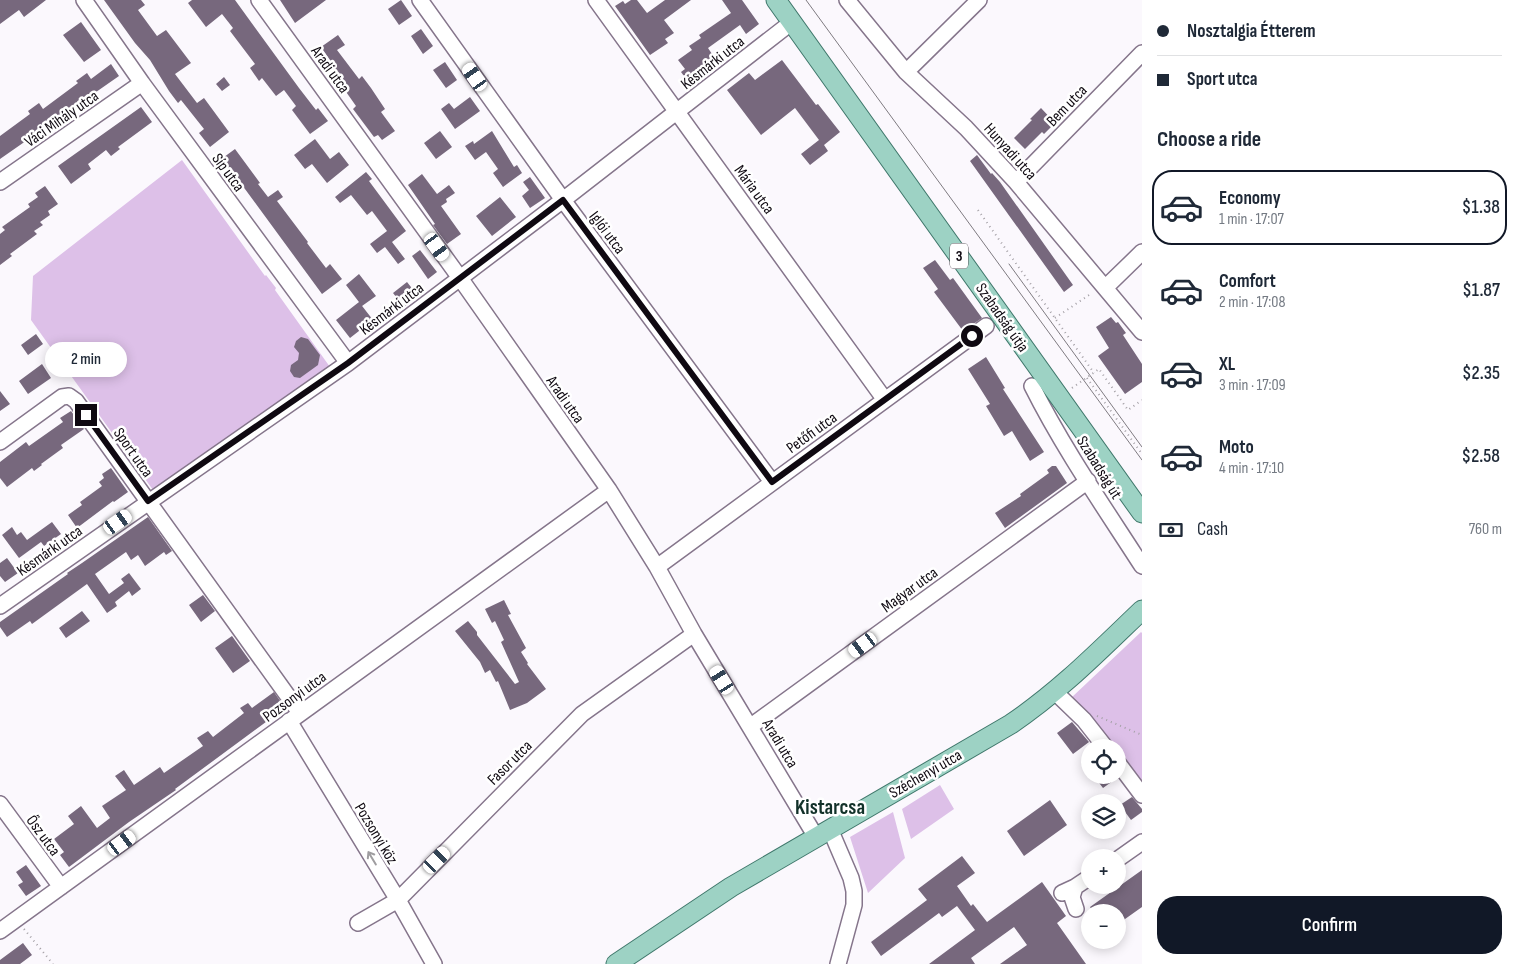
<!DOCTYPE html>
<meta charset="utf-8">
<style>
:root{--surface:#fff;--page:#f2f2f3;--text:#1f2937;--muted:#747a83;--line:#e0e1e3;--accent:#111827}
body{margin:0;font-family:"Sofia Sans Condensed",sans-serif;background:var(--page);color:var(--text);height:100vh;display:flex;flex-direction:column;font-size:19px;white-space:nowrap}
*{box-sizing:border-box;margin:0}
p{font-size:16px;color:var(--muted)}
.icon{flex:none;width:28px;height:28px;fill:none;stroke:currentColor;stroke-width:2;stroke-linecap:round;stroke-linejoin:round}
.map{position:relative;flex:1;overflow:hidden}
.drawer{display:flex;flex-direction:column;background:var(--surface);width:375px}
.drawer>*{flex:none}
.guide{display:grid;align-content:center;height:110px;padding:0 15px;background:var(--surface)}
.fabs{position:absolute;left:1081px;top:739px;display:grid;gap:10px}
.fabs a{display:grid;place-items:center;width:45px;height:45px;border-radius:50%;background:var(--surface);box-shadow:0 2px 12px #0003;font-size:25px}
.end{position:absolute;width:22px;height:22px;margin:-11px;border:6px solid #0f0911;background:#fff;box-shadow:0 0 0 2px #fff}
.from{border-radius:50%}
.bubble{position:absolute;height:35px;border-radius:18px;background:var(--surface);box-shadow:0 2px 12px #0003;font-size:16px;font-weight:600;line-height:35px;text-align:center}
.car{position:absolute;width:15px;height:30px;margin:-15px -8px;border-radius:6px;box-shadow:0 0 4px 1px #0007;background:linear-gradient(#fff 24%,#345 0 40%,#fff 0 76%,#345 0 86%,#fff 0)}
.guide b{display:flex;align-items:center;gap:18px;height:48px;font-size:19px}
.guide b+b{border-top:1px solid var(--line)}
.guide i{width:12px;height:12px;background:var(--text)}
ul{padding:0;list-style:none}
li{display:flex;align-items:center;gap:15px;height:75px;margin:0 10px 8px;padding:0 5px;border:2px solid transparent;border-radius:20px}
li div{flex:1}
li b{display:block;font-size:19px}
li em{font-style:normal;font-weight:600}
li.on{border-color:var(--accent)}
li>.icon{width:45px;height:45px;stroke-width:1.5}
h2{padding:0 15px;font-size:22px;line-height:60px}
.pay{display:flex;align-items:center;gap:12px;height:55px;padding:0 15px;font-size:19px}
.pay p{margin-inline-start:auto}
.cta{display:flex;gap:10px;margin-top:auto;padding:10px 15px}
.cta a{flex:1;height:58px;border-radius:20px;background:var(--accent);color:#fff;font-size:20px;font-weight:600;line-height:58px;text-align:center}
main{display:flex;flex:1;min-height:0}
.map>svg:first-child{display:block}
.green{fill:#ddc0e8}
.building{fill:#77687d}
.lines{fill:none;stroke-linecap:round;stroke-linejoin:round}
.minor-casing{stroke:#85758b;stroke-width:18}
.major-casing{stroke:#40786c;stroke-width:21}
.path{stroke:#a4a0a6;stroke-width:2;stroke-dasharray:1 4;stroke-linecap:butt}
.minor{stroke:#fff;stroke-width:15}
.major{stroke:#9dd2c4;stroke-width:19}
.tram{stroke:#7f7b81;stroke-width:1}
.oneway{stroke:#9f9da0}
.route{stroke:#0f0911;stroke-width:6}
.labels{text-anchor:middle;stroke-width:5;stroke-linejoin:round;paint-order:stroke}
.shield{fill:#fff;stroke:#575358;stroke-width:1}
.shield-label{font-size:15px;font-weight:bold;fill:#0f0911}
.street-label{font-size:16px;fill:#0f0911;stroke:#fff}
.district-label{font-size:21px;font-weight:bold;fill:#123129;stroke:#fff}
</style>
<main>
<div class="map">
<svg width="1142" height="964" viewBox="0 0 1142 964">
<rect width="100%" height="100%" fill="#fbf8fd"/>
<!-- green -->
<path class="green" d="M182,160L265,276L266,275L276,288L275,290L330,367L153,490L31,320L33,276Z
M1141,632L1142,633V791L1118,759V748L1109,747L1071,698Z
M940,785L954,809L911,839L902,809Z
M893,812L905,858L868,893L850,837Z"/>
<!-- building -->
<path class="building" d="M0,0H46L24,17L19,10L0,24Z
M104,0H141L145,5L138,10L157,36L166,30L191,63L175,74L197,103L204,98L229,132L210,147L199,133L204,129L181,100L178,103L169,91L150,60L135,43Z
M192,0H235L299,88L316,110L318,108L328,121L310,134L292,110L296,106L284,90L276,96L262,78L259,81L250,68L255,64L230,31L233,28L222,14L206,27L188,3Z
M280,0H326L295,23Z
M401,0L412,16L399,25L388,9Z
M631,0H637L647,13L665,0H691L664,20L674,33L665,39L668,43L650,55L615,6L623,1L625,4Z
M722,0H742L759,24L746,34L740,25L708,48L714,57L699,68L704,75L684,89L678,81L684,76L681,72L685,69L678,60L692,50L689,46L701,38L699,35L731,13Z
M81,22L101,50L84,62L63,35Z
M421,29L433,46L423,54L411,36Z
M338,35L345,45L337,50L359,79L362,76L371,88L385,109L381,112L395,131L382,140L378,135L374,137L353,109L356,106L337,79L333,82L324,69L332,63L321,47Z
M782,60L816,105L818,104L840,132L824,145L828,151L810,165L801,154L819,140L795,108L761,135L727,90L749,73L755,80Z
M445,62L457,80L446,88L433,70Z
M111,64L119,76L0,159V136L30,114L28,111L39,103L43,109L78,83L76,81L87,73L91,79Z
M224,77L230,85L222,91L216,84Z
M470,97L480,111L455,129L441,109L449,103L454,109Z
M141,107L152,122L118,147L120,149L111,156L106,150L88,164L91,169L71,184L58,166Z
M1041,108L1055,123L1044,134L1042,132L1025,149L1014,138L1032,120L1030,119Z
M440,131L452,147L436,159L424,143Z
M492,131L514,167L517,165L522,173L503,187L493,173L498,169L486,152L475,160L465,146L473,141L474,144Z
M315,139L330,159L339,152L349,165L327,183L312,164L305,169L294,155Z
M235,149L260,183L258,184L268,197L278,190L283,197L277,201L308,242L307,243L326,268L330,264L342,279L322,294L231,170L228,172L220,160Z
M977,155L991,174L992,173L1000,182L1073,285L1064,292L970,161Z
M366,172L372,179L369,181L406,231L392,242L405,259L398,264L385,247L377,253L370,244L387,231L372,211L367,215L351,195L340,203L335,197Z
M422,174L437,194L449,185L455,193L446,199L447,202L441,206L461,234L447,244L433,225L435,224L408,185Z
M530,177L545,198L530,208L522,196L529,190L523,182Z
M45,186L58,204L48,211L50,215L40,222L43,225L34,231L37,234L10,254L12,256L0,265V234L5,230L2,227L30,207L28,204L38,197L35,193Z
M500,197L516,217L492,236L476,216Z
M420,250L437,272L428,279L412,256Z
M935,260L950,280L953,278L982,318L963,331L934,292L938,289L923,268Z
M359,274L376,296L362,306L346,285Z
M407,282L418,296L404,307L393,293Z
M359,302L373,320L350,338L336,320Z
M1111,317L1116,323L1118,322L1126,333L1123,335L1142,364V382L1125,394L1098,356L1109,348L1096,327Z
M36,334L43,344L28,355L21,345Z
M301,337L308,339L320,355L318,365L300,378L294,377L290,371L291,365L298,360L299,353L294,347L296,341Z
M986,357L1005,388L1003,389L1044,452L1030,461L1012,431L1004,436L986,406L990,404L968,369Z
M42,364L51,378L28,394L19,381Z
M0,391L10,404L0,411Z
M71,411L84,429L61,445L63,448L41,464L42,465L34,471L32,468L7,487L0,478V462L26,442L29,446L63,422L60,418Z
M1052,466H1056L1067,483L1005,528L995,513L1021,496L1020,494L1049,473L1047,470Z
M111,468L128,492L114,502L113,501L77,528L68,515L82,505L80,502L102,486L99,482L104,478L102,474Z
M148,517L172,551L166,555L164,552L145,566L138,555L131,560L126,552L95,574L109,594L124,583L121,579L129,573L141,589L132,596L129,591L115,602L117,606L107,613L87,584L32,624L30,621L7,637L0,627V622L68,574L67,573L82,563Z
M52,522L61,534L44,546L41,542L19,558L2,535L12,527L17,535L21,532L27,540Z
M7,558L18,573L5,582L0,576V563Z
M203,595L215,611L201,622L189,605Z
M504,600L511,614L508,615L526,648L521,652L528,663L527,664L546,689L527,703L510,710L498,681L496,682L490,670L485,673L480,662L455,631L468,621L477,632V635L515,684L519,682L501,642L504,640L495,621L492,623L485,609Z
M82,611L90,621L66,638L59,628Z
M232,636L250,661L233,673L215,648Z
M274,692L285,708L175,789L176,790L129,822L69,867L60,855L64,852L54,839L74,824L68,816L81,806L97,828L110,818L102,806L126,790L115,776L124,770L134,785L160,767L164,773L203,746L197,738L208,731L213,737L244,713L240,708L248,703L252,708Z
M1072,722L1089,742L1073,754L1057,733Z
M1093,775H1115L1117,778L1103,788Z
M1132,797L1142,809V812L1131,820L1120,805Z
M1050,800L1067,825L1024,856L1007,831Z
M962,856L975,873L957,886L971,906L973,904L987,922L1042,882L1066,916L1057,923L1086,964H1000L1027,945L1014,927L971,958L975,964H929L975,930L957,906L942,917L939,913L881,956L871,942L927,900L918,889Z
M26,865L41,886L26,896L18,885L23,882L16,872Z
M1142,870V907L1118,924V912H1093L1090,907Z
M23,943L32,955L20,964H0V960Z"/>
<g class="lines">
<!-- minor casing -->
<g class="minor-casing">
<path id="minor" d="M84,0L142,83L348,363
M259,0L460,278L609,490L657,567L694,634L816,837
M420,0L563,200L772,482
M596,0L885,400
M847,0L906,72L966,128L1016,182L1142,332
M906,72L979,0
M0,182L142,83
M1016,182L1142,53
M1106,287L1142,252
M1032,386C1063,448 1104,507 1142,566
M0,442L62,397L69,396L76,401L300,713
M657,567L986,326
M0,606L348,363L563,200L792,22
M1055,692L1084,720L1106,748
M289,721L398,900L434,964
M751,726L1088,481
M1118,763L1142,795
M0,804L61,887
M830,829L851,878L854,891V905L838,964
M1118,859L1142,842
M1075,887L1072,897L1076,909
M1062,893L1075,887L1090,877
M358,923L398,900L582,714L694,634
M0,931L609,490"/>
</g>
<!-- major casing -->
<g class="major-casing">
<path id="major" d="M776,0L1142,513
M616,964L731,887L1011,724C1060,691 1100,650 1142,610"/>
</g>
<!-- path -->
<path class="path" d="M978,210L1094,373
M1055,318L1092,293
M1087,378L1142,454
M1072,388L1099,369L1128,410L1142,400
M1097,716L1142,735
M24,929L53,964"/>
<!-- minor -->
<use href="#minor" class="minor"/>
<!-- major -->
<use href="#major" class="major"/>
<!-- tram -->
<path class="tram" d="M806,0L1142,460
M1009,264L1142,447"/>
</g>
<!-- one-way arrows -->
<defs><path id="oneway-shaft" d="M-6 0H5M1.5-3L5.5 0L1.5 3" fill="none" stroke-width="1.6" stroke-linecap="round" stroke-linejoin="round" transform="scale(1.25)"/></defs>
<use class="oneway" href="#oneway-shaft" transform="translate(372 858) rotate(-121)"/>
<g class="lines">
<!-- route -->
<path class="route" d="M86,415L148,501L348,363L563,200L772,482L972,336"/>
</g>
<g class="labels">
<!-- shield labels -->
<rect class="shield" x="950" y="243.5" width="18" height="25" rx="4"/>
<g class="shield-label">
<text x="959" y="261">3</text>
</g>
<!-- street labels -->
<g class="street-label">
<text transform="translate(712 62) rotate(-38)" y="6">Késmárki utca</text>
<text transform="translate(331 69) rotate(54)" y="6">Aradi utca</text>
<text transform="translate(1066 105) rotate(-46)" y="6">Bem utca</text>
<text transform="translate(61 118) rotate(-35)" y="6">Váci Mihály utca</text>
<text transform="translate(1011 151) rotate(48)" y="6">Hunyadi utca</text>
<text transform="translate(229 172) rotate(54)" y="6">Síp utca</text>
<text transform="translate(755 189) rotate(54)" y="6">Mária utca</text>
<text transform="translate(608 232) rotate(53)" y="6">Iglói utca</text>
<text transform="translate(391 308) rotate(-37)" y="6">Késmárki utca</text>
<text transform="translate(1003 317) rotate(55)" y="6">Szabadság útja</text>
<text transform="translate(566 399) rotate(55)" y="6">Aradi utca</text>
<text transform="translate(811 432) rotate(-36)" y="6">Petőfi utca</text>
<text transform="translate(134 452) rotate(55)" y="6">Sport utca</text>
<text transform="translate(1100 467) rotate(58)" y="6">Szabadság út</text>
<text transform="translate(49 550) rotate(-35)" y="6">Késmárki utca</text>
<text transform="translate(909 589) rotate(-36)" y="6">Magyar utca</text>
<text transform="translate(294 696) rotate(-36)" y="6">Pozsonyi utca</text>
<text transform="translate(781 743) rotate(59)" y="6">Aradi utca</text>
<text transform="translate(509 762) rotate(-45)" y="6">Fasor utca</text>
<text transform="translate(925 773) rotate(-30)" y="6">Széchenyi utca</text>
<text transform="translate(377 833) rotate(59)" y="6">Pozsonyi köz</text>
<text transform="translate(44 835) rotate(54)" y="6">Ősz utca</text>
</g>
<!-- district labels -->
<g class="district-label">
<text x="830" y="814">Kistarcsa</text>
</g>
</g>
</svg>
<div class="fabs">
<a><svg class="icon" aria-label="locate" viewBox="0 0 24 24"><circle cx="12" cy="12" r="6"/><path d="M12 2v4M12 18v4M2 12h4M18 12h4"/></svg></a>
<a><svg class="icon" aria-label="layers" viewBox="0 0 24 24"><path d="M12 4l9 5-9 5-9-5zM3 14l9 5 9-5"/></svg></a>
<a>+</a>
<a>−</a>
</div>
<i class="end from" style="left:972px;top:336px"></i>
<i class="end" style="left:86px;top:415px"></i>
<div class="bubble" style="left:45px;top:342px;width:82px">2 min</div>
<i class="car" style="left:475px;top:77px;rotate:325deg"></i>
<i class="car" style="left:437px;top:247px;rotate:144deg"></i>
<i class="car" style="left:118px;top:522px;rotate:55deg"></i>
<i class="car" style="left:863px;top:645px;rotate:234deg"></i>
<i class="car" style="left:722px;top:680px;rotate:328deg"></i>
<i class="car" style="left:122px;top:843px;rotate:54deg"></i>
<i class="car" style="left:437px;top:860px;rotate:45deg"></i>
</div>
<section class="drawer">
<div class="guide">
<b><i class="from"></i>Nosztalgia Étterem</b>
<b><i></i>Sport utca</b>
</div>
<h2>Choose a ride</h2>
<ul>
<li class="on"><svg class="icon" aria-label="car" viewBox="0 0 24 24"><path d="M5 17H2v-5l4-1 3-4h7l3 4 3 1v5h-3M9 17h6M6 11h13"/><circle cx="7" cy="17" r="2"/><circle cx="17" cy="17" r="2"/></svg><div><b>Economy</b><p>1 min · 17:07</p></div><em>$1.38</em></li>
<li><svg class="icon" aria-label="car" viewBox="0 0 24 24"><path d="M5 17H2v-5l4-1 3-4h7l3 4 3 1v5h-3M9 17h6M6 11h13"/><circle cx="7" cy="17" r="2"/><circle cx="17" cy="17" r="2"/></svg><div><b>Comfort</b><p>2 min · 17:08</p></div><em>$1.87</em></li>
<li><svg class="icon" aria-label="car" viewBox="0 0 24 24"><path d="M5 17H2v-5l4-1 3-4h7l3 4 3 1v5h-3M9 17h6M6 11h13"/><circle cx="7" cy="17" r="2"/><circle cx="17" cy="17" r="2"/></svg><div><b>XL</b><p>3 min · 17:09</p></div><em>$2.35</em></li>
<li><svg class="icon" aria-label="car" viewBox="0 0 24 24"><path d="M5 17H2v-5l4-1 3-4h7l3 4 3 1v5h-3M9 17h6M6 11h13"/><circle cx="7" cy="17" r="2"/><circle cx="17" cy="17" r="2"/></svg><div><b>Moto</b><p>4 min · 17:10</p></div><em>$2.58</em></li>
</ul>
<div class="pay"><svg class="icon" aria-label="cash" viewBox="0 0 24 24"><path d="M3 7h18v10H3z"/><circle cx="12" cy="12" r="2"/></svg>Cash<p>760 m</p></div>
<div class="cta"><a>Confirm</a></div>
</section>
</main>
